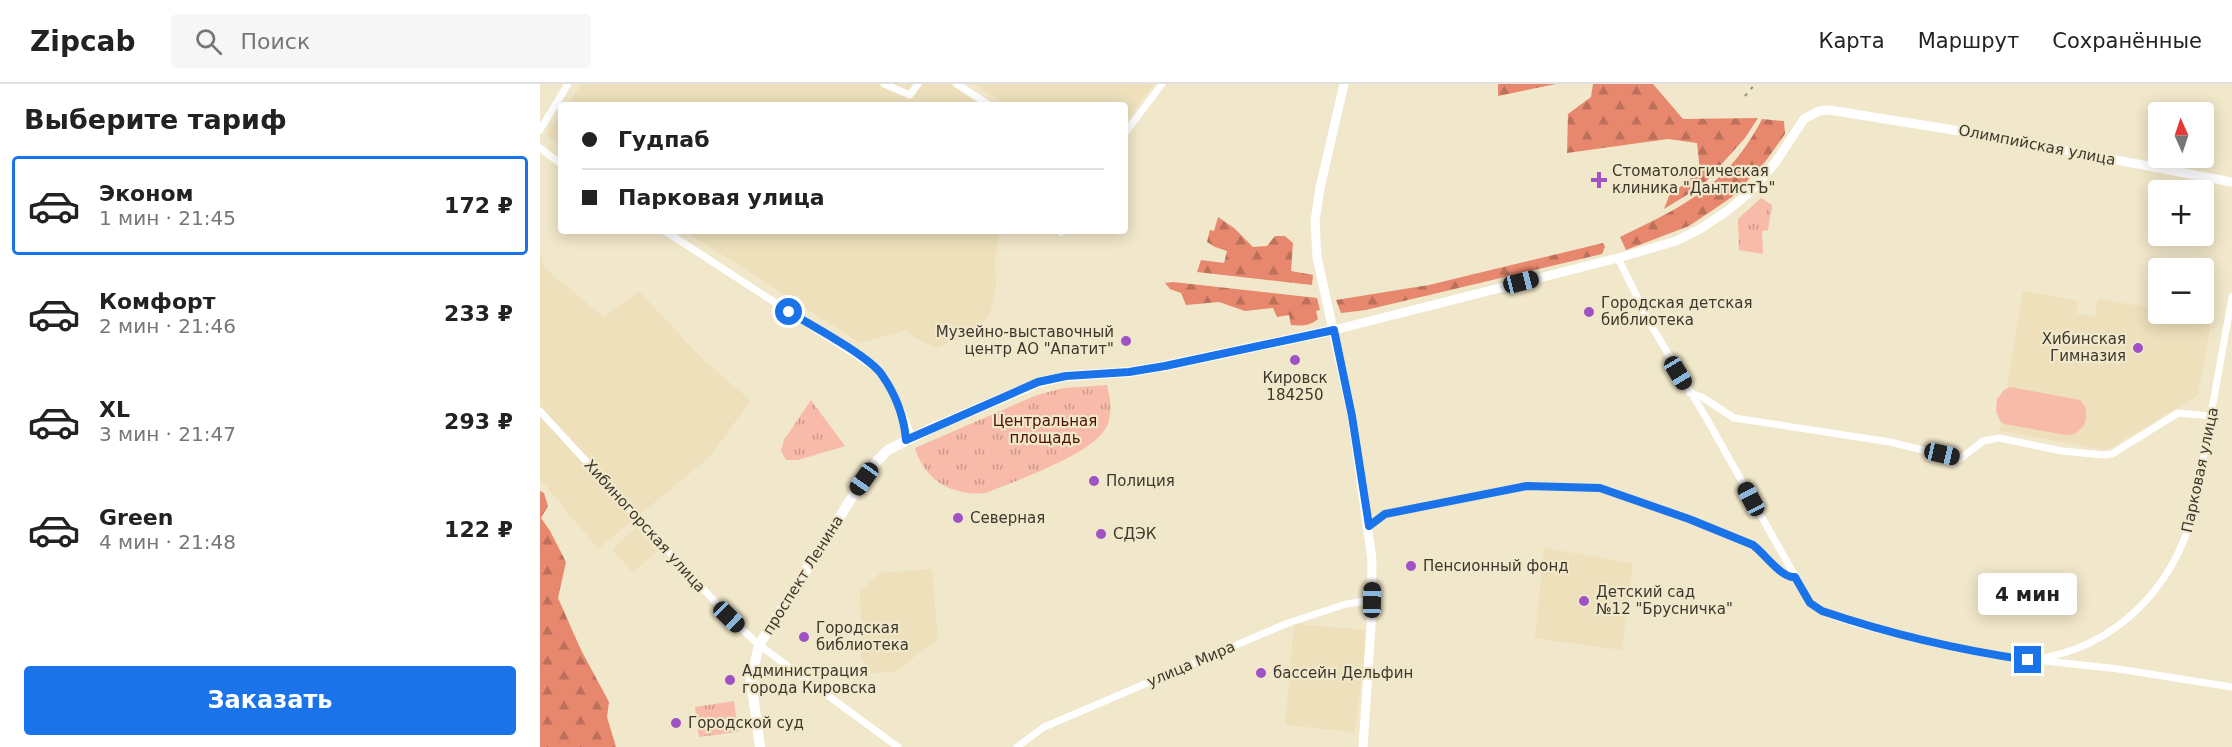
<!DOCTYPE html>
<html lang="ru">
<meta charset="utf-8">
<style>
:root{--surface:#fff;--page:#f6f6f6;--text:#222;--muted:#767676;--line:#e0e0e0;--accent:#1a73e8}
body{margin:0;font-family:"DejaVu Sans",sans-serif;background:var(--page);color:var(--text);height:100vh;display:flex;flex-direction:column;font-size:22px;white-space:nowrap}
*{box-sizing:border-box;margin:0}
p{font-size:20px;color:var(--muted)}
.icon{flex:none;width:33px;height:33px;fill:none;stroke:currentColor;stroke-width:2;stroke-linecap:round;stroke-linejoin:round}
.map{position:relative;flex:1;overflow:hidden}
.panel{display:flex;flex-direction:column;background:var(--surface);width:540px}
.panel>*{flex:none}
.guide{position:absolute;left:18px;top:18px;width:570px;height:132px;border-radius:6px;box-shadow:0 3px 15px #0003;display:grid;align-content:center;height:132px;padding:0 24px;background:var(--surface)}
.needle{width:39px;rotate:357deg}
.buttons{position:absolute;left:1608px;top:18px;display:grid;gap:12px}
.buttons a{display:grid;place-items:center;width:66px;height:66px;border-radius:6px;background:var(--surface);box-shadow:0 3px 15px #0003;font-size:30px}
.end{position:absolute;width:27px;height:27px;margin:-14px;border:8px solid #1a73e8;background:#fff;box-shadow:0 0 0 3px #fff}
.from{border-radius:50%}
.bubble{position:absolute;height:42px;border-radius:6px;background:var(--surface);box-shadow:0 3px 15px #0003;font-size:20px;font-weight:600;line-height:42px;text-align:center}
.car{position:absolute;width:18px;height:36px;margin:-18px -9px;border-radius:8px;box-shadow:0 0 4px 2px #0007;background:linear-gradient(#222 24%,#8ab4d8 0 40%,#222 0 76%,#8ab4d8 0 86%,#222 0)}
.guide b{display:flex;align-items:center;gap:21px;height:57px;font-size:22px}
.guide b+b{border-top:2px solid var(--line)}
.guide i{width:15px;height:15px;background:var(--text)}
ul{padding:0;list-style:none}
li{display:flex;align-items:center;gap:18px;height:99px;margin:0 12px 9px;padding:0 12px;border:3px solid transparent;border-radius:6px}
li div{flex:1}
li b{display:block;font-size:22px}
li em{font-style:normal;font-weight:600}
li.selected{border-color:var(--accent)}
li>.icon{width:54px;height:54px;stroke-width:1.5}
h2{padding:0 24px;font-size:27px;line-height:72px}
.cta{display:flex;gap:12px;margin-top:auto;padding:12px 24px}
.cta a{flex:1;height:69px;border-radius:6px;background:var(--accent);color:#fff;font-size:24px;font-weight:600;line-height:69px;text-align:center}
header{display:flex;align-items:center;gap:36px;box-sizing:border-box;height:84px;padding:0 30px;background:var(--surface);border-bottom:2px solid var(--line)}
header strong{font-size:28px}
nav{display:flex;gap:33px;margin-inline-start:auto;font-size:21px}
.search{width:420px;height:54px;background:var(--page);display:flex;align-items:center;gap:15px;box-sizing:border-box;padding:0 21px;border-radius:6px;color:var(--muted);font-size:22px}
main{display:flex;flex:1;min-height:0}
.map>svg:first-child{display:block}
.built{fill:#ede0bb}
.grass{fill:#f8bbaa}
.forest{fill:url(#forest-firs)}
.park{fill:url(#park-tufts)}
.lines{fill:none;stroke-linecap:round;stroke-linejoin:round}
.minor{stroke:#fff;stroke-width:7}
.tertiary{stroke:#fff;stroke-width:9}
.secondary{stroke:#fff;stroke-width:10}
.rail{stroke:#948c79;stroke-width:2;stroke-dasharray:3 6;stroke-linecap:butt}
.route{stroke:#1a73e8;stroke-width:8}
.poi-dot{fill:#9e52c3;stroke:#f1e7ca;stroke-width:2}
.labels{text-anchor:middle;stroke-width:4.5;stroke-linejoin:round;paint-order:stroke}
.street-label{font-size:15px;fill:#3d382d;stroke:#f1e7ca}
.poi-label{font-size:15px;fill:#3d382d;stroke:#f1e7ca;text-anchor:start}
.park-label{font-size:15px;fill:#4e1202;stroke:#f1e7ca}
</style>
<header>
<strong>Zipcab</strong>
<div class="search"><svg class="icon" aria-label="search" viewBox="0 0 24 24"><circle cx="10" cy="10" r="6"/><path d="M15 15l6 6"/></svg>Поиск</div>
<nav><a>Карта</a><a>Маршрут</a><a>Сохранённые</a></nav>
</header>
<main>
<section class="panel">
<h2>Выберите тариф</h2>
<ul>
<li class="selected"><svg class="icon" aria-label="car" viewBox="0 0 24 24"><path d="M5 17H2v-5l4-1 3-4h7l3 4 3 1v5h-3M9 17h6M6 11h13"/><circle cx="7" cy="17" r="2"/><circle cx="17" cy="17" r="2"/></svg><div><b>Эконом</b><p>1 мин · 21:45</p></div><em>172 ₽</em></li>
<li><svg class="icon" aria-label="car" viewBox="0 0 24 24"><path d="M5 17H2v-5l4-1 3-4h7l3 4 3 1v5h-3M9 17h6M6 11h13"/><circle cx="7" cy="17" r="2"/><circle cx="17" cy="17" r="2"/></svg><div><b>Комфорт</b><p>2 мин · 21:46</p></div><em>233 ₽</em></li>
<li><svg class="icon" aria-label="car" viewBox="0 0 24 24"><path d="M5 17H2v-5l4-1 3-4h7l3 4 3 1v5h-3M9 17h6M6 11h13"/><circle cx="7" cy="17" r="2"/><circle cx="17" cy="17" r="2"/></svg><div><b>XL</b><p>3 мин · 21:47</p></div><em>293 ₽</em></li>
<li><svg class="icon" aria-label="car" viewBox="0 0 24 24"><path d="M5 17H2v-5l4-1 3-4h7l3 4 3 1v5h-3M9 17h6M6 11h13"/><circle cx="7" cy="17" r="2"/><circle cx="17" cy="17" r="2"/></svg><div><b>Green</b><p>4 мин · 21:48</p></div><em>122 ₽</em></li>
</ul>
<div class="cta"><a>Заказать</a></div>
</section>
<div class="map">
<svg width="1692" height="663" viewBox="0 0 1692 663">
<defs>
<pattern id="forest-firs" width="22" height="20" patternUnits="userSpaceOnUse" patternTransform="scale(1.5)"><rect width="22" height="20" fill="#e7876d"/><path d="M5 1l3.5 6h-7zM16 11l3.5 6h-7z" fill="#bc6f5a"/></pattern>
<pattern id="park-tufts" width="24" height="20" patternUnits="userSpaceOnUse" patternTransform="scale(1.5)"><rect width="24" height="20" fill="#f8bbaa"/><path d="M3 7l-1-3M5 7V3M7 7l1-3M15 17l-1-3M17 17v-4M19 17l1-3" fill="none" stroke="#ca998b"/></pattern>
</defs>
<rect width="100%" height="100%" fill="#f1e7ca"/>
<!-- built -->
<path class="built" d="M42,0H409L441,21H27Z
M434,0H614L585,37V21H466Z
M21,30V61L6,51Z
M145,147H459L455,179L456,201L450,231L430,249L398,264L371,252L367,246L320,259Z
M0,168L5,185L64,233L99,207L161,274L210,316L172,371L58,465L0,395Z
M1483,207L1538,217L1536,229L1555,233L1558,215L1618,225V230H1644L1672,234L1658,311L1567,366L1460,347Z
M96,443L117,467L93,489L72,465Z
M1004,464L1093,479L1082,566L995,554Z
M392,485L398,556L353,588L332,589L322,575L320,507L340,489Z
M754,540L828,546L815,648L745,641Z"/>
<!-- grass -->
<path class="grass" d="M1470,303L1540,316C1548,323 1547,333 1544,342L1534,350L1526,351L1464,340L1460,337L1456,327L1457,315L1464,306Z"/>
<!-- forest -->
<path class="forest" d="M958,0H1016L958,12Z
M1053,0H1113L1143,35L1218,34L1205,54L1163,101L1124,125L1129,112L1160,87L1157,59L1128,55L1027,69L1028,30L1051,13Z
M1222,35L1244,37L1245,50L1225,78L1192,113L1149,142L1086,166L1080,153C1146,121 1187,102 1222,35Z
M678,133L694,144L713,163L727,162L735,152H745L753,159L751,187L773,191L772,201L657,188L661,176L684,179L687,167L675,163L667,158L670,146L674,147Z
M1063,159L1065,163L1062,170L826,226L801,229L796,216L889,201Z
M633,198L777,214L780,226L776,227L778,235C770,242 761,242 751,241L749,231L737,233L733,224L705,227L679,218L646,221L641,209L630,205L625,199Z
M0,407L4,409L8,422L1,434L10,447L26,478L18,514L41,566L69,618L67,633L76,663H0Z"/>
<!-- park -->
<path class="park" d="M1221,114L1232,121L1228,146L1222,147L1223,170L1199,166L1198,135Z
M567,301C570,315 573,328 567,342C554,370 475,397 446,409C412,412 385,397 375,364L497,311L524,304Z
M271,316L305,362L258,376H246L241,367L244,356Z
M194,617L198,648L159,653L155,623Z"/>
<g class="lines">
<!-- minor -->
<path class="minor" d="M344,0L370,11L378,0
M417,0L449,21
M0,46L28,0
M585,49L622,0
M0,64L21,80
M125,147L337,285C354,303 362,330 372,353
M521,148L522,147
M1078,174L1111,241L1168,337L1270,519C1295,538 1339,545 1369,553C1400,561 1431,568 1463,572C1471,574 1482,577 1490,576C1574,566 1634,505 1654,425L1692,213
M1150,309L1162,313L1194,334L1350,358L1420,375L1443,357L1459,354L1522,367L1564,371L1572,370L1638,329L1671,332
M0,327L189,533L219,561L358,663
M829,442L845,430L987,402L1061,404L1149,435L1213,461C1225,470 1242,495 1255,493
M1497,576L1578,585L1692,603
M477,663L504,643L748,539L806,520L832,516"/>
<!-- tertiary -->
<path class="tertiary" d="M804,0L780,104L775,137L777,173L812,332L832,476L831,541L823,663
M794,246L1078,174L1136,157L1160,145L1187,127L1209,109L1235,79L1264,35L1279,27L1289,26L1451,52L1692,98"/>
<!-- secondary -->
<path class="secondary" d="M220,663L211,596L219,561L316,407L338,376L348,366L394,343L498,299L527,292L589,288L625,282L794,246"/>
<!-- rail -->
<path class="rail" d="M1205,12L1215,0"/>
</g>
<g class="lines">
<!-- route -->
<path class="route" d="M249,228C271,241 330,273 342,291C356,311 364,333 366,356L498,298L526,292L589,288L625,282L794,246L812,332L829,442L845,430L987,402L1060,404L1149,435L1213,461C1225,470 1242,495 1255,493L1270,519L1282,527C1350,550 1418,566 1488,576"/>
</g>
<!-- markers -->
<g class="poi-dot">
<path d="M1056 87h6v6h6v6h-6v6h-6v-6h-6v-6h6z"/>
<circle cx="1049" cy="228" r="6"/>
<circle cx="586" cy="257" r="6"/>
<circle cx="1598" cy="264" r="6"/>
<circle cx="755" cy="276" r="6"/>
<circle cx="554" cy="397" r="6"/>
<circle cx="418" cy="434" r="6"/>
<circle cx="561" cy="450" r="6"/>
<circle cx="871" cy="482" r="6"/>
<circle cx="1044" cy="517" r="6"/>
<circle cx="264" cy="553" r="6"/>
<circle cx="721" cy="589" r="6"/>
<circle cx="190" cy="596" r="6"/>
<circle cx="136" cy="639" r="6"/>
</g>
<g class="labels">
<!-- street labels -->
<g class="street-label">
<text transform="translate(1497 61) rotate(11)" y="5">Олимпийская улица</text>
<text transform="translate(1660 386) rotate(-78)" y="5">Парковая улица</text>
<text transform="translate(105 442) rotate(48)" y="5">Хибиногорская улица</text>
<text transform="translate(263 491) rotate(-58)" y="5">проспект Ленина</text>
<text transform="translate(651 580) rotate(-23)" y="5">улица Мира</text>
</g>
<!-- poi labels -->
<g class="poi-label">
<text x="1072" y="92">Стоматологическая<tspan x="1072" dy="17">клиника "ДантистЪ"</tspan></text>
<text x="1061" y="224">Городская детская<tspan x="1061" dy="17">библиотека</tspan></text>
<text x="574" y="253" text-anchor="end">Музейно-выставочный<tspan x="574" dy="17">центр АО "Апатит"</tspan></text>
<text x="1586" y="260" text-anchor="end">Хибинская<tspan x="1586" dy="17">Гимназия</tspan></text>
<text x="755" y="299" text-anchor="middle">Кировск<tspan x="755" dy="17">184250</tspan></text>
<text x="566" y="402">Полиция</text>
<text x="430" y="439">Северная</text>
<text x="573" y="455">СДЭК</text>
<text x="883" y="487">Пенсионный фонд</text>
<text x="1056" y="513">Детский сад<tspan x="1056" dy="17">№12 "Брусничка"</tspan></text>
<text x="276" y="549">Городская<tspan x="276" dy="17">библиотека</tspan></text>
<text x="202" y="592">Администрация<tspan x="202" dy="17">города Кировска</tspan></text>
<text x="733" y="594">бассейн Дельфин</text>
<text x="148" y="644">Городской суд</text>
</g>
<!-- park labels -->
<g class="park-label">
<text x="505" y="342">Центральная<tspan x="505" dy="17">площадь</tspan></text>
</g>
</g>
</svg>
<div class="buttons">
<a><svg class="needle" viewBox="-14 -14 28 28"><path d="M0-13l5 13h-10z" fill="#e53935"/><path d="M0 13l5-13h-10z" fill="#767676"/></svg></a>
<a>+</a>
<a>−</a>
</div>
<i class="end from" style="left:249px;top:228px"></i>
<i class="end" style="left:1488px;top:576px"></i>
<div class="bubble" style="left:1438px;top:489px;width:99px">4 мин</div>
<i class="car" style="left:981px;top:198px;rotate:76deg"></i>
<i class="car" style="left:1138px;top:289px;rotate:149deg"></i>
<i class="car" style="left:1402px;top:370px;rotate:103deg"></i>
<i class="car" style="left:324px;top:395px;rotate:215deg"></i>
<i class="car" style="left:1211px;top:415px;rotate:332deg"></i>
<i class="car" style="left:832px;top:516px;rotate:1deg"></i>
<i class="car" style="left:189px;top:533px;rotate:134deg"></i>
<div class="guide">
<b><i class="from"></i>Гудпаб</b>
<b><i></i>Парковая улица</b>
</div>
</div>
</main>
